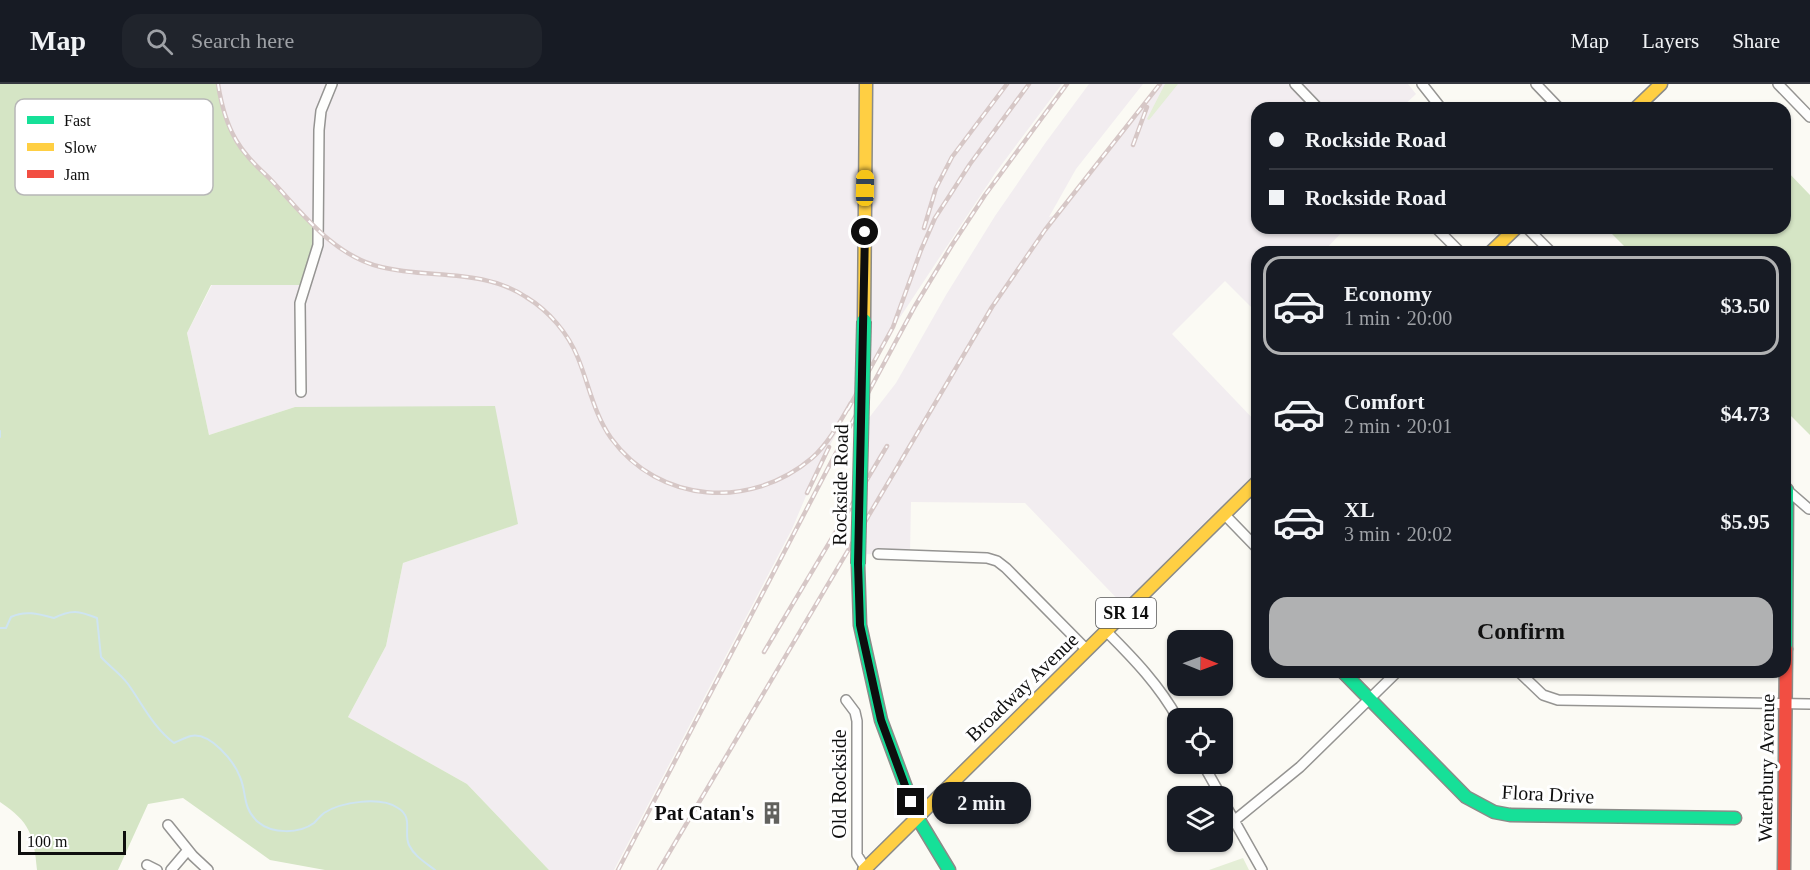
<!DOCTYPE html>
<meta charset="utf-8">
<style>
:root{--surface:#171b24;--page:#20242c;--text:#f1f3f6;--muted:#9ea1a6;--line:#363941;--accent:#b0b1b2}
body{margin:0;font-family:"Times New Roman",serif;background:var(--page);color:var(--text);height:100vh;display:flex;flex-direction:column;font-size:22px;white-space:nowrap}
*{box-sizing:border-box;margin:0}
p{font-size:20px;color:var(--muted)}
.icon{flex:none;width:33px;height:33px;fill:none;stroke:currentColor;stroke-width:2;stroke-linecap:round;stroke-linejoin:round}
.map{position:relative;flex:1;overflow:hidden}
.side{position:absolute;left:1251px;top:162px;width:540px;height:432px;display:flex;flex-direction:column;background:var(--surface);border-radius:18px;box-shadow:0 2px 4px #0004}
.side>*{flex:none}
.guide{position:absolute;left:1251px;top:18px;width:540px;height:132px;border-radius:18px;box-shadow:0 2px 4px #0004;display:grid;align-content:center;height:132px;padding:0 18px;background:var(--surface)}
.needle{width:39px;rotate:91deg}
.buttons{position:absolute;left:1167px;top:546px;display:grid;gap:12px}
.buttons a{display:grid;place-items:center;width:66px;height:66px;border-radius:12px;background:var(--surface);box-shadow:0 2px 4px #0004;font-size:30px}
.scale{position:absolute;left:18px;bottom:15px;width:108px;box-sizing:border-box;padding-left:6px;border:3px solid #0e0e0e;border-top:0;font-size:16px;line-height:21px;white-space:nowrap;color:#0e0e0e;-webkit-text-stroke:4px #fff;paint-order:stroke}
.end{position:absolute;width:27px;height:27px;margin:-14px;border:8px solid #0e0e0e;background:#fff;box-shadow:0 0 0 3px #fff}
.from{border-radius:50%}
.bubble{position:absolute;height:42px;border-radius:18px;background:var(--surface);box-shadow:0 2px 4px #0004;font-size:20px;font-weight:600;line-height:42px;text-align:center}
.car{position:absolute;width:18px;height:36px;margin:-18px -9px;border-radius:8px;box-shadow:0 0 4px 2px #0007;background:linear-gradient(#f5c518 24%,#345 0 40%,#f5c518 0 76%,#345 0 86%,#f5c518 0)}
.guide b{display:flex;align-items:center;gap:21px;height:57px;font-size:22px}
.guide b+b{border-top:2px solid var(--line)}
.guide i{width:15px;height:15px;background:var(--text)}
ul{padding:10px 0 0;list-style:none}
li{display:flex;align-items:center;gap:18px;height:99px;margin:0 12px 9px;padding:0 6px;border:3px solid transparent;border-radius:18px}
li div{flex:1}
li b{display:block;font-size:22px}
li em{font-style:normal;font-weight:600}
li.current{border-color:var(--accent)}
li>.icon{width:54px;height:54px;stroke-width:1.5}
.action{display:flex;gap:12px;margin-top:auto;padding:12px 18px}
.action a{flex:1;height:69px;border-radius:18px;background:var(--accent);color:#111;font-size:24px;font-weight:600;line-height:69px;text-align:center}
header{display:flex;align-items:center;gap:36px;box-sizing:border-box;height:84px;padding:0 30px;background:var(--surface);border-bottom:2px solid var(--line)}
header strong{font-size:28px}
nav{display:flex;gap:33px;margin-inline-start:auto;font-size:21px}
.search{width:420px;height:54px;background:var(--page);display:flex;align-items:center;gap:15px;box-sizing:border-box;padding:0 21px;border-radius:18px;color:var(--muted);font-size:22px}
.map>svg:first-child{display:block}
.industrial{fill:#f2edf0}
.green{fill:#e4eed6}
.forest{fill:#d5e5c5}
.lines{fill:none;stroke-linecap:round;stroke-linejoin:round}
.stream{stroke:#cee4f1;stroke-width:2}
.street-casing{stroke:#959492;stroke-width:12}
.fast-casing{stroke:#8b8b88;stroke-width:15}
.slow-casing{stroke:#8b8b88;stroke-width:15}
.jam-casing{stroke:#8b8b88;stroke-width:15}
.street{stroke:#fefefd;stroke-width:9}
.fast{stroke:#16e098;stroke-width:12}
.slow{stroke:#ffcf43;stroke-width:12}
.jam{stroke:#f24e42;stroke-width:12}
.rail-casing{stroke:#d6c7c6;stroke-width:4.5}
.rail{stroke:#fff;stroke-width:2;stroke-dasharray:7;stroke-linecap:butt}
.fast-bridge-casing{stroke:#82827f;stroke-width:16;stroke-linecap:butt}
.fast-bridge{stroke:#16e098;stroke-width:14}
.route{stroke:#0e0e0e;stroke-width:8}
.labels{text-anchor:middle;stroke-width:6;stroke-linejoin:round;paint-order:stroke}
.shield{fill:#fff;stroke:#565656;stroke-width:1.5}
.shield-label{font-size:18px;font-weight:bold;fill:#0e0e0e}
.street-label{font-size:20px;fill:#0e0e0e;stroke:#fff}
.poi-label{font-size:20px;font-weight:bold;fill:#0e0e0e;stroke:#fff;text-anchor:end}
.key{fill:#fff;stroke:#b7b7b7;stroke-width:1.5}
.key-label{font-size:16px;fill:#0e0e0e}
</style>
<header>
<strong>Map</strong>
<div class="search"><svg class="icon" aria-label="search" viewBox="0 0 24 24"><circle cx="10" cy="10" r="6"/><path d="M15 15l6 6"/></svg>Search here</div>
<nav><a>Map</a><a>Layers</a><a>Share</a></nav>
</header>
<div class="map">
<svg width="1810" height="786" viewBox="0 0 1810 786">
<rect width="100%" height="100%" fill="#fbfaf4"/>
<!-- industrial -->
<path class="industrial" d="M218,0H1062L996,88L885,256L817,386L792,445L614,786H549L467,700L348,633L386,562L403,479L517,440L295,323L209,351L187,249L212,201H304L317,145L237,59L226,33Z
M1089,0H1143L1076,85L1049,133L1057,131L1160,0H1408L1416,10L1401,24H1257V144H1346L1323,168H1257V229L1225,197L1172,250L1257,339V397L1129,527L1025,419L911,418L910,471L858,470L865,339L896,299L946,211L995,132L1046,58Z"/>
<!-- green -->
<path class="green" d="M1165,0H1178L1149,36L1147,35Z
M1243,774L1249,786H1209Z"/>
<!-- forest -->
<path class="forest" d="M0,0H218L226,33L237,59L317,145L304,201H211L187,249L209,351L295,323L495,322L518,440L403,479L386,562L348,633L467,700L549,786H325L270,776L183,714L148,720L118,786H37C34,751 30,738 0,718Z
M1785,85L1810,111V351L1785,326V168H1630L1609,147L1612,144H1785Z"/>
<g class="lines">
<!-- stream -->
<path class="stream" d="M0,347V353
M0,544H6L11,533C25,526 39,530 54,534C72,525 79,527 97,534L101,573C109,582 121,590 128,600C143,621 153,643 174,659C179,657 186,653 191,652C210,648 234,677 240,693C247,709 242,724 258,738C272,750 299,750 314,739C317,736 320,732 324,729C341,718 380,712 398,724C414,734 403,748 409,761C414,772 426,779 435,786"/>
<!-- street casing -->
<g class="street-casing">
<path id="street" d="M1295,0L1318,24
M1422,0L1441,24
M1536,0L1559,24
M1778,0L1810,33
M1436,144L1460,168
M1527,144L1551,168
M301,308L300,219L318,161L319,46L321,27L332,0
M1787,406L1809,425
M1224,430L1257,464
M878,470L987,474L997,477L1006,484L1087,566
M1107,548C1134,575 1159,601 1178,635
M1519,588L1543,611L1558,616L1810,620
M846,616L855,628L857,637V771L866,785
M1203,680L1221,712
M1222,715L1262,786
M1235,736L1300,683L1397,588
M168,741L193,772L208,786
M147,781L157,786
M171,786L188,766"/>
</g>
<!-- fast casing -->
<g class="fast-casing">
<path id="fast" d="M1785,404L1787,406L1786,565
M858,480L860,541L881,636L917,733L949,786
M1343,588L1466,713L1494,728L1510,731L1735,734"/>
</g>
<!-- slow casing -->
<g class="slow-casing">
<path id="slow" d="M1636,24L1661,0
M1491,168L1516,144
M864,237L866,0
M864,786L1257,398"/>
</g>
<!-- jam casing -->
<g class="jam-casing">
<path id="jam" d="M1784,786L1786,565"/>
</g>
<!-- street -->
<use href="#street" class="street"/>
<!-- fast -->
<use href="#fast" class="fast"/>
<!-- slow -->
<use href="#slow" class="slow"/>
<!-- jam -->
<use href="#jam" class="jam"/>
<!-- rail casing -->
<g class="rail-casing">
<path id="rail" d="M218,0C221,19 226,39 236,56C245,72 259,84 272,97C303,130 334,172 381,183C429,195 483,184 526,213C549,227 568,249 578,274C589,301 594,330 611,354C659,420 751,426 812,374C828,360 840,338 851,319
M1133,61L1147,23
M924,144L936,104L952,73L1007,0
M848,325L893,243L921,166L935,134L970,80L1029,0
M807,409L829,363
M764,568L887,362
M618,786L848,346L915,222L952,161L985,111L1067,0
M659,786L992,223L1045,146L1160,0"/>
</g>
<!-- rail -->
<use href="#rail" class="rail"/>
<!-- fast-bridge casing -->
<g class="fast-bridge-casing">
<path id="fast-bridge" d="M858,480L864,237"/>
</g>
<!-- fast-bridge -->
<use href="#fast-bridge" class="fast-bridge"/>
</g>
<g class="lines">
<!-- route -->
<path class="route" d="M865,148L858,480L860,541L881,636L911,718"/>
</g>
<!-- icons -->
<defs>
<g id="building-bare" transform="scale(1.8)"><path d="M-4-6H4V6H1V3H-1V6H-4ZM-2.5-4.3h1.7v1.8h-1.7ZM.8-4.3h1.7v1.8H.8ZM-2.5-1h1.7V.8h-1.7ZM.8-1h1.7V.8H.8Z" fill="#61615e" stroke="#fff" stroke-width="2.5" paint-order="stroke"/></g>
</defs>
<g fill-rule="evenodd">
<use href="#building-bare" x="772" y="729"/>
</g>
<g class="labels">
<!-- shield labels -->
<rect class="shield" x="1096" y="514" width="60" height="30" rx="4.5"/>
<g class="shield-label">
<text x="1126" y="535">SR 14</text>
</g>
<!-- street labels -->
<g class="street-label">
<text transform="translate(840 401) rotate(-89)" y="7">Rockside Road</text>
<text transform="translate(1022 603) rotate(-44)" y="7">Broadway Avenue</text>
<text transform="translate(1766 684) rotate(-89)" y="7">Waterbury Avenue</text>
<text transform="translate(839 700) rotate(-90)" y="7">Old Rockside</text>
<text transform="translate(1548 710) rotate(3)" y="7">Flora Drive</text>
</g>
<!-- poi labels -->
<g class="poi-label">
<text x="754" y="736">Pat Catan's</text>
</g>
</g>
<!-- legend -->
<rect x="15" y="15" width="198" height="96" rx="9" class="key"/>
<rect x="27" y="32" width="27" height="8" fill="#16e098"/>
<rect x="27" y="59" width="27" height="8" fill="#ffcf43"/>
<rect x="27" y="86" width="27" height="8" fill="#f24e42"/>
<g class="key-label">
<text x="64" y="42">Fast</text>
<text x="64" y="69">Slow</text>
<text x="64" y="96">Jam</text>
</g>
</svg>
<div class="buttons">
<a><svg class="needle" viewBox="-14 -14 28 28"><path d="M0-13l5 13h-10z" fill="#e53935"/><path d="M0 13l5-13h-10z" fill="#9ea1a6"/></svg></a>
<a><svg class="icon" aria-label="locate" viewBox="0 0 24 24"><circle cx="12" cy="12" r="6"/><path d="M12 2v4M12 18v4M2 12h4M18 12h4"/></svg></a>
<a><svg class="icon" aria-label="layers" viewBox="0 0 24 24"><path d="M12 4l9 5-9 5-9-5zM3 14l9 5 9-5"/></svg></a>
</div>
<div class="scale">100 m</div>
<i class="end from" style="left:865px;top:148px"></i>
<i class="end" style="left:911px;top:718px"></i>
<div class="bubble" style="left:932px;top:698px;width:99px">2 min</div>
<i class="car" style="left:865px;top:104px;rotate:1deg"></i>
<div class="guide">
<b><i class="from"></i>Rockside Road</b>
<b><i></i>Rockside Road</b>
</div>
<section class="side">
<ul>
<li class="current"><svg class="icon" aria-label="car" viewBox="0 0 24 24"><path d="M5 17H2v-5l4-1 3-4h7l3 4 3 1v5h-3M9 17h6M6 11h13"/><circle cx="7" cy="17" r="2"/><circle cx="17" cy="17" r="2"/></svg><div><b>Economy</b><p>1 min · 20:00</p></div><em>$3.50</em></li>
<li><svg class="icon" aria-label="car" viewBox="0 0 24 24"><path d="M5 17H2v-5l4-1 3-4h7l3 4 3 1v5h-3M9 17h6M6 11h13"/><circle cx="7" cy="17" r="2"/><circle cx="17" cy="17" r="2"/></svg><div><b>Comfort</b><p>2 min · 20:01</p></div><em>$4.73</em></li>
<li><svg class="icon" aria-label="car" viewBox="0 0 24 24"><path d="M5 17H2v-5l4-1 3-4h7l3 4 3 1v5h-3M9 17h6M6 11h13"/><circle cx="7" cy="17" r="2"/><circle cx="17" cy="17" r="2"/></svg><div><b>XL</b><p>3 min · 20:02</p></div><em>$5.95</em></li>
</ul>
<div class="action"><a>Confirm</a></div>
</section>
</div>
